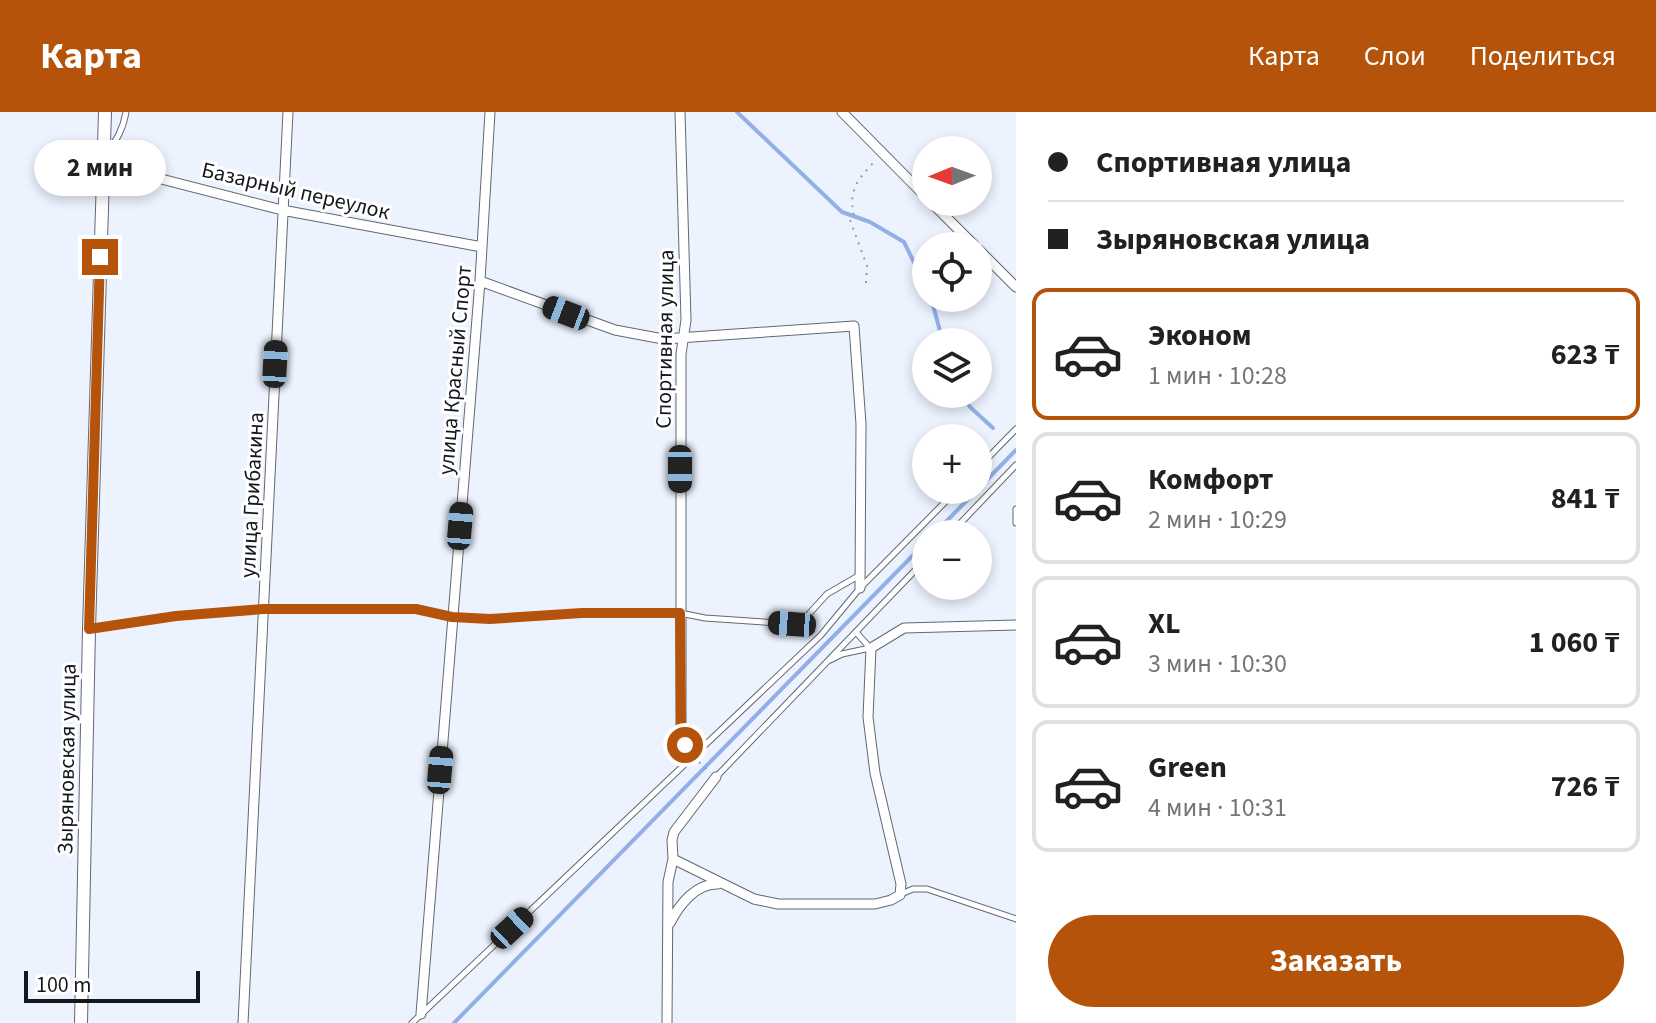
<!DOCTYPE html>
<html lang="ru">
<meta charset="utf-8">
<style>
:root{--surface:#fff;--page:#f2f2f2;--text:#202124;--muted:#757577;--line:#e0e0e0;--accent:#b45309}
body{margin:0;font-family:"Source Sans 3",sans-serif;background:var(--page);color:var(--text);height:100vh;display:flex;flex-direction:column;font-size:30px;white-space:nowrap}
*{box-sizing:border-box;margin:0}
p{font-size:26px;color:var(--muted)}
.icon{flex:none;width:44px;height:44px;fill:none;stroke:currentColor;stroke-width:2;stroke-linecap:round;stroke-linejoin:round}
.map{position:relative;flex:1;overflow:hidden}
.panel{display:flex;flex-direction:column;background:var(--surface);width:640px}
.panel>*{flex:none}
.top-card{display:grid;align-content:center;height:176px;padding:0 32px;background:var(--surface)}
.needle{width:52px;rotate:269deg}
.fabs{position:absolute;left:912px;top:24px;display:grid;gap:16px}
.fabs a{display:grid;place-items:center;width:80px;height:80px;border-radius:50%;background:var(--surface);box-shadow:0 4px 12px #0003;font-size:40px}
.scale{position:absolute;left:24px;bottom:20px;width:176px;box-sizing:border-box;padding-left:8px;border:4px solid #14171c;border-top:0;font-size:22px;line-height:28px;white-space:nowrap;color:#14171c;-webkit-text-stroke:6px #fff;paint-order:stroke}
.end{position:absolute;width:36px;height:36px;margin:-18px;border:10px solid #b45309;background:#fff;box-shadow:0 0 0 4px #fff}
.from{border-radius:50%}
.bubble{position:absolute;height:56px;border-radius:28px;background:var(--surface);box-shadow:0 4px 12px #0003;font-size:26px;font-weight:700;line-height:56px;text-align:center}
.car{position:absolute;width:24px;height:48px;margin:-24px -12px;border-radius:10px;box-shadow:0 0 6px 2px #0007;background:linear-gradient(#222 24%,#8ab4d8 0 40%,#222 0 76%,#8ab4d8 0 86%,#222 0)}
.top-card b{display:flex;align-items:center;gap:28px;height:76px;font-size:30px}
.top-card b+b{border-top:2px solid var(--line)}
.top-card i{width:20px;height:20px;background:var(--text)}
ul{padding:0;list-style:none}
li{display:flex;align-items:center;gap:24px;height:132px;margin:0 16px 12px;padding:0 16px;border:4px solid var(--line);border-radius:16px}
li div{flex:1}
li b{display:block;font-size:30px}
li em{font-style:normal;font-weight:700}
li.selected{border-color:var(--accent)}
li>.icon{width:72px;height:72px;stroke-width:1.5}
.action{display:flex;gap:16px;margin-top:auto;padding:16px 32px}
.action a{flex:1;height:92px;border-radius:48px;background:var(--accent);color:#fff;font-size:32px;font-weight:700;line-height:92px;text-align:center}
header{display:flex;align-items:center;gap:48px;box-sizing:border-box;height:112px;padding:0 40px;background:var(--accent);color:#fff}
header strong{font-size:38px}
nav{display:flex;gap:44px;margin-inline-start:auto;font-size:28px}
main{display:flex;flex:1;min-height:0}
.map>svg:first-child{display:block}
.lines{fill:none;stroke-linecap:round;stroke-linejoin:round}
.stream{stroke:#93b0e6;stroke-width:4}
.service-casing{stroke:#616874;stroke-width:7}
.minor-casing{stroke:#616874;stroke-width:11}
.tertiary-casing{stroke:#616874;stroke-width:14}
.path{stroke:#949aa2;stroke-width:2;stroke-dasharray:2 6;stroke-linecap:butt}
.service{stroke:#fff;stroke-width:5}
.minor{stroke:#fff;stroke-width:9}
.tertiary{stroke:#fff;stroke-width:12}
.route{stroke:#b45309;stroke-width:10}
.labels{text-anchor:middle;stroke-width:6;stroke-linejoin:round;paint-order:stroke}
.street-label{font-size:22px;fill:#14171c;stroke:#fff}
</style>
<header>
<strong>Карта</strong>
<nav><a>Карта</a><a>Слои</a><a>Поделиться</a></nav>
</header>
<main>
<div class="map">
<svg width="1016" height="911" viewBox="0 0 1016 911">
<rect width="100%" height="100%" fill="#ecf3fe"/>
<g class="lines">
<!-- stream -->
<path class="stream" d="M737,0L842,100L870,110L904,130L926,175
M931,186L943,230
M962,282L970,295L993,316
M978,377L1016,338
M934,422L977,378
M454,911L926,430"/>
<!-- service casing -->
<g class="service-casing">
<path id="service" d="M106,42C117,28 123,17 126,0
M978,356L1016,317
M1016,397V411
M950,422L1016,353
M90,516L176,504L264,497H416L452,505L490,507L582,501H680L705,506L792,512L808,503L827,482L860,463
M856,520L870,536
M830,548L842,542L870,536
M717,664L926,447
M901,782L913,777H927L1016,807
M412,911L821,523L860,476L957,378"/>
</g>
<!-- minor casing -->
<g class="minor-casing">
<path id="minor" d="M680,0L686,208L681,242V617L685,633L692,644
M842,0L926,85
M103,52L282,98L482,135
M931,90L975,134
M978,137L1016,175
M480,169L615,218L663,227L854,214L861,312L860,476
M673,747L754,787L778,792H875L891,788L900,783L901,772L875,661L868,605L871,536L904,516L1016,513
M670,811C679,793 696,771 718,772
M421,902L480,169L490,0
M243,911L288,0
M667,911L668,770L673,747L672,728L674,720L716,665"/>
</g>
<!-- tertiary casing -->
<g class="tertiary-casing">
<path id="tertiary" d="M81,911L89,517L105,0"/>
</g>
<!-- path -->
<path class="path" d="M866,171L867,154L850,108L854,101C847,78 861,64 875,49
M699,650L709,659"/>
<!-- service -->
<use href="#service" class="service"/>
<!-- minor -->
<use href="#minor" class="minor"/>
<!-- tertiary -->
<use href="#tertiary" class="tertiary"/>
</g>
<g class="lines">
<!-- route -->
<path class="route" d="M100,145L89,517L176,504L264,497H416L452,505L490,507L582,501H680L681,617L685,633"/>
</g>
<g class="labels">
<!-- street labels -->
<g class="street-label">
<text transform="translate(296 78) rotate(13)" y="8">Базарный переулок</text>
<text transform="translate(664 227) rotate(-89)" y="8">Спортивная улица</text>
<text transform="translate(454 258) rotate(-85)" y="8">улица Красный Спорт</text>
<text transform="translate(251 383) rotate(-87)" y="8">улица Грибакина</text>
<text transform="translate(66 647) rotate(-89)" y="8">Зыряновская улица</text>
</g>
</g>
</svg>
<div class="fabs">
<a><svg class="needle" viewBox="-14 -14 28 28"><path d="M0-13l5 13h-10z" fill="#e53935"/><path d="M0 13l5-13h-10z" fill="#757577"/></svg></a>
<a><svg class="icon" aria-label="locate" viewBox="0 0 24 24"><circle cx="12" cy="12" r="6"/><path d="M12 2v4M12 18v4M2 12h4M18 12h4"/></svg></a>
<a><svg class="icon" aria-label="layers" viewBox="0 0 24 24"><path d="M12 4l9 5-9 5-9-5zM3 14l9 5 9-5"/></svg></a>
<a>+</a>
<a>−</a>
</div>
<div class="scale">100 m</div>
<i class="end from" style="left:685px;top:633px"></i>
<i class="end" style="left:100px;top:145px"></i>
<div class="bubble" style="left:34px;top:28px;width:132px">2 мин</div>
<i class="car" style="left:566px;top:201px;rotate:291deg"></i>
<i class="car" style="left:275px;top:252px;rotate:3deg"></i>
<i class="car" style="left:680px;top:357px;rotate:180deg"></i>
<i class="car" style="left:460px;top:414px;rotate:5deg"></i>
<i class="car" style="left:792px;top:512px;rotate:274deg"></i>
<i class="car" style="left:440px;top:658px;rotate:5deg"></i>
<i class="car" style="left:512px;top:816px;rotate:47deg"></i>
</div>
<section class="panel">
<div class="top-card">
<b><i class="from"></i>Спортивная улица</b>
<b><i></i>Зыряновская улица</b>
</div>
<ul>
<li class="selected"><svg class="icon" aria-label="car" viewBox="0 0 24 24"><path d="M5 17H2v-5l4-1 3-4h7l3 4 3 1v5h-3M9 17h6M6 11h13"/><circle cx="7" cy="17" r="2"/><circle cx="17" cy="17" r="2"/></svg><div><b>Эконом</b><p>1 мин · 10:28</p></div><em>623 ₸</em></li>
<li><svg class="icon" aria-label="car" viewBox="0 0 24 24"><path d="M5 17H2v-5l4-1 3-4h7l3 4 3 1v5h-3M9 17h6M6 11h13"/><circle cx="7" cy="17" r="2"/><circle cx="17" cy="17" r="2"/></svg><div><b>Комфорт</b><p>2 мин · 10:29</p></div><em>841 ₸</em></li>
<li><svg class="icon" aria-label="car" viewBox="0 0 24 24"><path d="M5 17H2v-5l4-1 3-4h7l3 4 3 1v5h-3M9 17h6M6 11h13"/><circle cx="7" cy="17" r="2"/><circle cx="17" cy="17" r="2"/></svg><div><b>XL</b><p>3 мин · 10:30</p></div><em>1 060 ₸</em></li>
<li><svg class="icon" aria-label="car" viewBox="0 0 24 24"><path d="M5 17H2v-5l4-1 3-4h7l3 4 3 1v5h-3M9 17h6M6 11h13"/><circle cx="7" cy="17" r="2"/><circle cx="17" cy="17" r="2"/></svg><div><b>Green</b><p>4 мин · 10:31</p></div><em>726 ₸</em></li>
</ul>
<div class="action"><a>Заказать</a></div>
</section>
</main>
